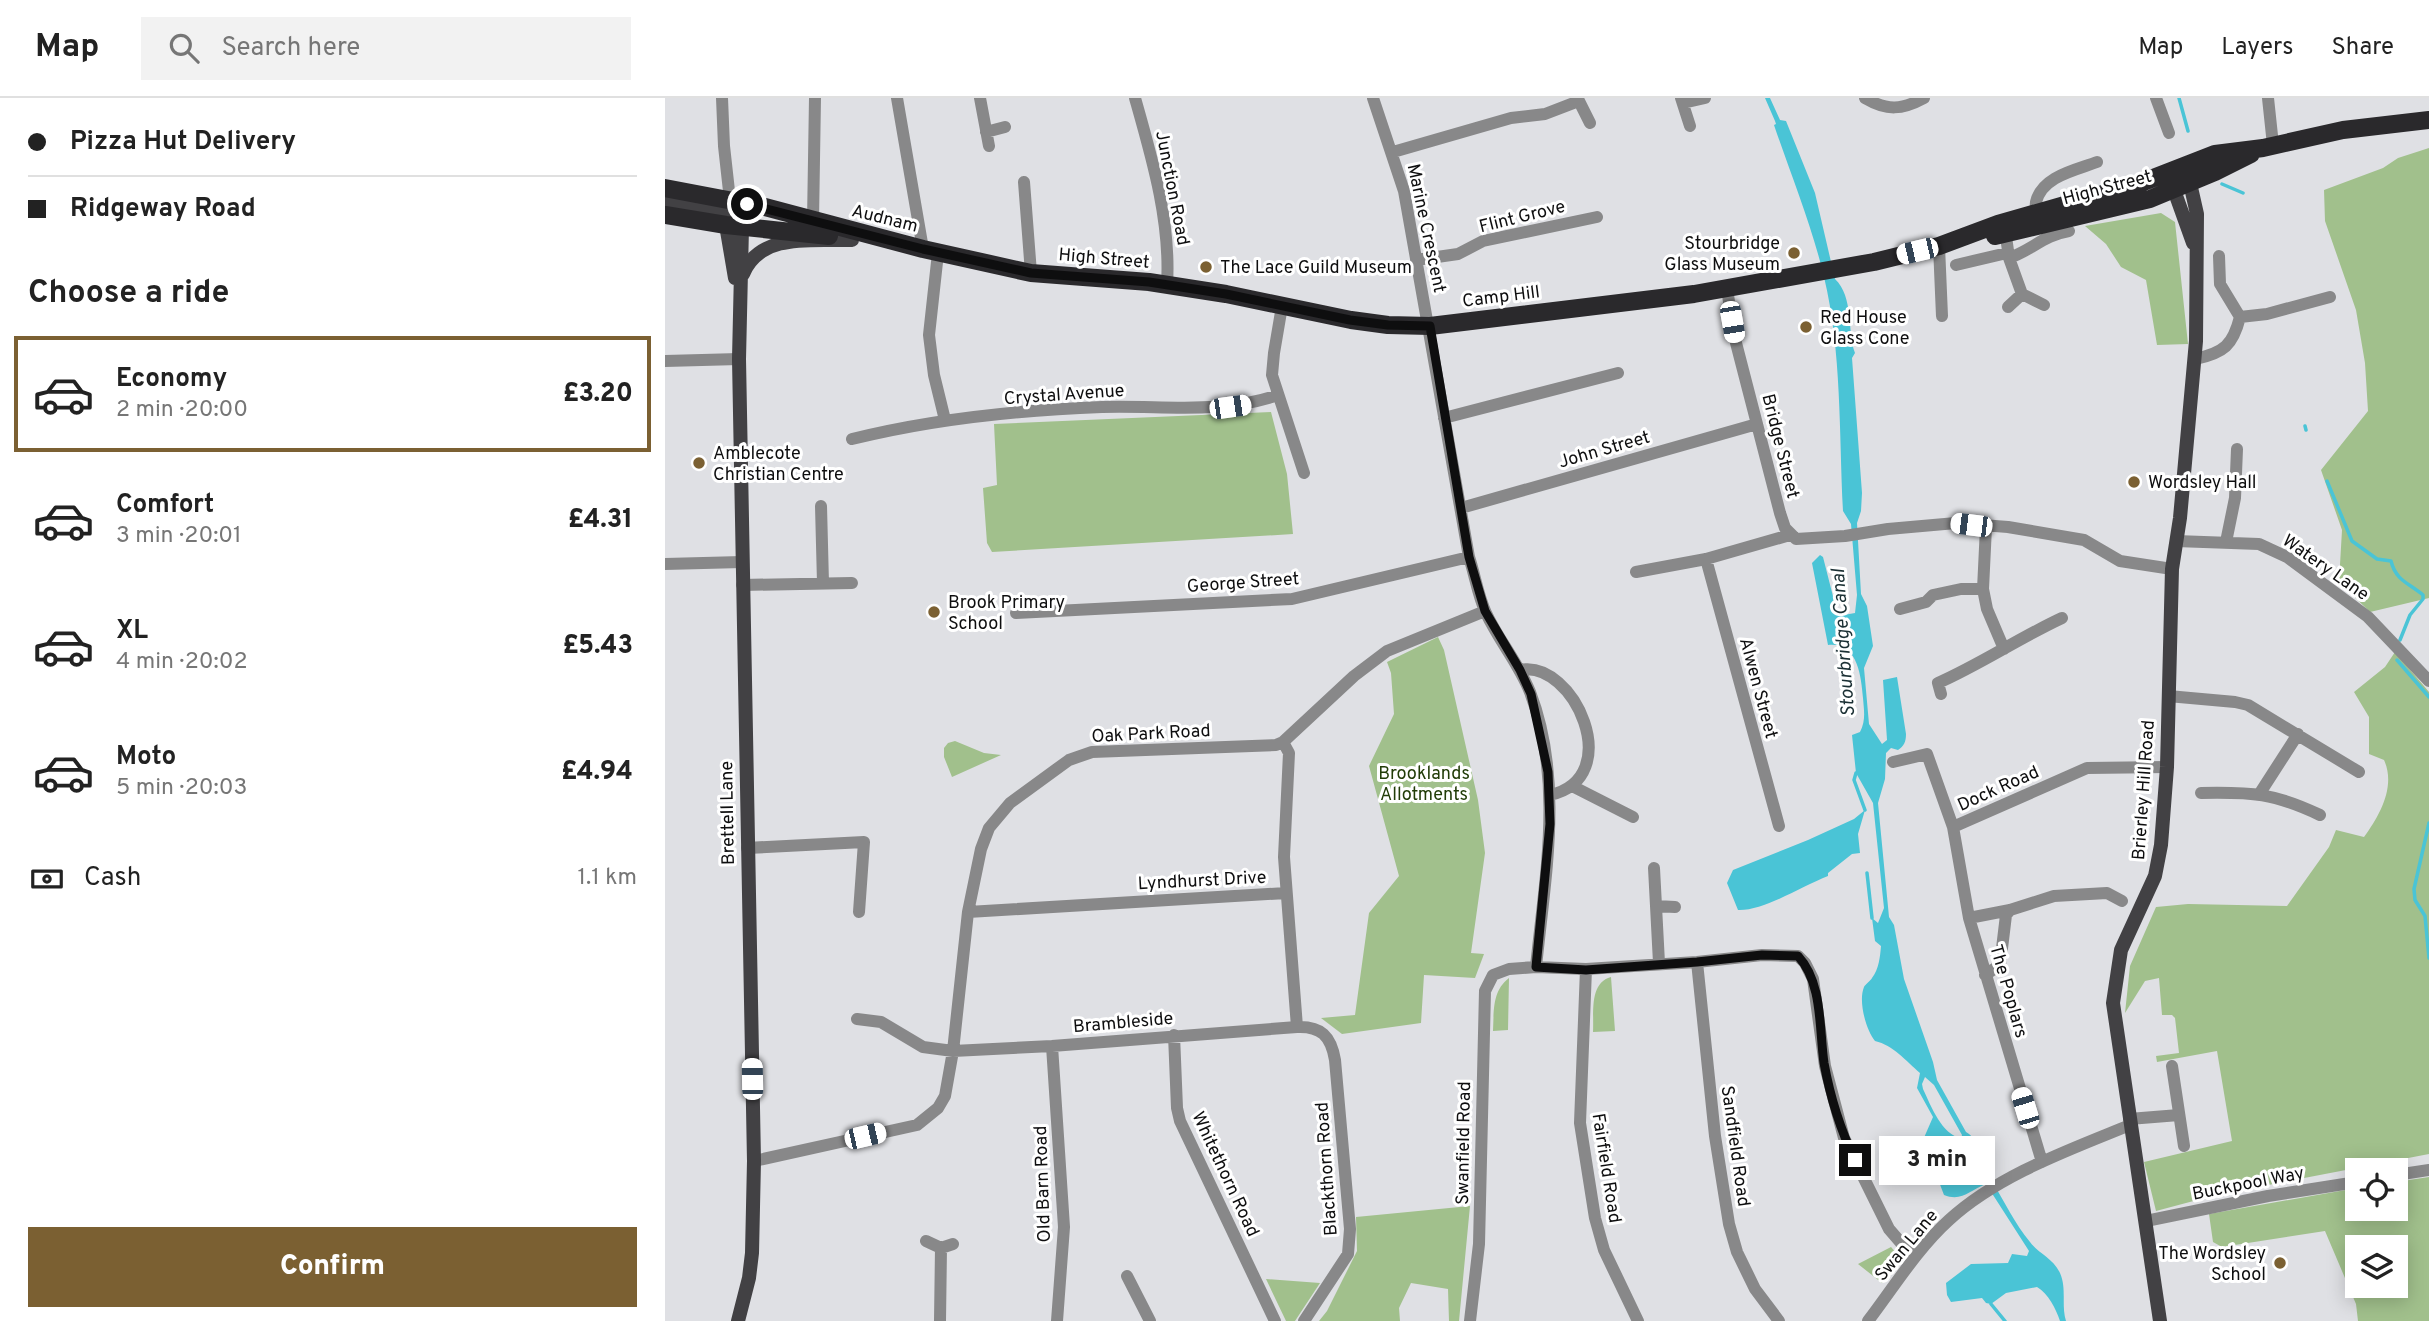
<!DOCTYPE html>
<meta charset="utf-8">
<style>
:root{--surface:#fff;--page:#f2f2f2;--text:#222;--muted:#767676;--line:#e0e0e0;--accent:#7b6032}
body{margin:0;font-family:Overpass,sans-serif;background:var(--page);color:var(--text);height:100vh;display:flex;flex-direction:column;font-size:26px;white-space:nowrap}
*{box-sizing:border-box;margin:0}
p{font-size:23px;color:var(--muted)}
.icon{flex:none;width:38px;height:38px;fill:none;stroke:currentColor;stroke-width:2;stroke-linecap:round;stroke-linejoin:round}
.map{position:relative;flex:1;overflow:hidden}
.side{display:flex;flex-direction:column;background:var(--surface);width:665px}
.side>*{flex:none}
.hud{display:grid;align-content:center;height:154px;padding:0 28px;background:var(--surface)}
.buttons{position:absolute;left:1680px;top:1060px;display:grid;gap:14px}
.buttons a{display:grid;place-items:center;width:63px;height:63px;border-radius:0px;background:var(--surface);box-shadow:0 4px 18px #0003;font-size:35px}
.end{position:absolute;width:32px;height:32px;margin:-16px;border:9px solid #0e0e0f;background:#fff;box-shadow:0 0 0 4px #fff}
.from{border-radius:50%}
.bubble{position:absolute;height:49px;border-radius:0px;background:var(--surface);box-shadow:0 4px 18px #0003;font-size:23px;font-weight:800;line-height:49px;text-align:center}
.car{position:absolute;width:21px;height:42px;margin:-21px -10px;border-radius:9px;box-shadow:0 0 5px 2px #0007;background:linear-gradient(#fff 24%,#345 0 40%,#fff 0 76%,#345 0 86%,#fff 0)}
.hud b{display:flex;align-items:center;gap:24px;height:66px;font-size:26px}
.hud b+b{border-top:2px solid var(--line)}
.hud i{width:18px;height:18px;background:var(--text)}
ul{padding:0;list-style:none}
li{display:flex;align-items:center;gap:21px;height:116px;margin:0 14px 10px;padding:0 14px;border:4px solid transparent;border-radius:0px}
li div{flex:1}
li b{display:block;font-size:26px}
li em{font-style:normal;font-weight:800}
li.active{border-color:var(--accent)}
li>.icon{width:63px;height:63px;stroke-width:1.5}
h2{padding:0 28px;font-size:32px;line-height:84px}
.pay{display:flex;align-items:center;gap:18px;height:77px;padding:0 28px;font-size:26px}
.pay p{margin-inline-start:auto}
.primary-button{display:flex;gap:14px;margin-top:auto;padding:14px 28px}
.primary-button a{flex:1;height:80px;border-radius:0px;background:var(--accent);color:#fff;font-size:28px;font-weight:800;line-height:80px;text-align:center}
header{display:flex;align-items:center;gap:42px;box-sizing:border-box;height:98px;padding:0 35px;background:var(--surface);border-bottom:2px solid var(--line)}
header strong{font-size:33px}
nav{display:flex;gap:38px;margin-inline-start:auto;font-size:24px}
.search{width:490px;height:63px;background:var(--page);display:flex;align-items:center;gap:18px;box-sizing:border-box;padding:0 24px;border-radius:0px;color:var(--muted);font-size:26px}
main{display:flex;flex:1;min-height:0}
.map>svg:first-child{display:block}
.green{fill:#a1c08c;fill-rule:evenodd}
.water{fill:#4ac4d6;fill-rule:evenodd}
.lines{fill:none;stroke-linecap:round;stroke-linejoin:round}
.stream{stroke:#4ac4d6;stroke-width:3.5}
.minor{stroke:#888889;stroke-width:12}
.major{stroke:#424144;stroke-width:14}
.highway{stroke:#2a292c;stroke-width:18}
.route{stroke:#0e0e0f;stroke-width:9}
.poi-dot{fill:#7b6032;stroke:#fff;stroke-width:2.5}
.labels{text-anchor:middle;stroke-width:6;stroke-linejoin:round;paint-order:stroke}
.street-label{font-size:18px;fill:#0e0e0f;stroke:#fff}
.poi-label{font-size:18px;fill:#0e0e0f;stroke:#fff;text-anchor:start}
.park-label{font-size:18px;fill:#213c07;stroke:#fff}
.water-label{font-size:19px;font-style:italic;fill:#1b3034;stroke:#fff}
</style>
<header>
<strong>Map</strong>
<div class="search"><svg class="icon" aria-label="search" viewBox="0 0 24 24"><circle cx="10" cy="10" r="6"/><path d="M15 15l6 6"/></svg>Search here</div>
<nav><a>Map</a><a>Layers</a><a>Share</a></nav>
</header>
<main>
<section class="side">
<div class="hud">
<b><i class="from"></i>Pizza Hut Delivery</b>
<b><i></i>Ridgeway Road</b>
</div>
<h2>Choose a ride</h2>
<ul>
<li class="active"><svg class="icon" aria-label="car" viewBox="0 0 24 24"><path d="M5 17H2v-5l4-1 3-4h7l3 4 3 1v5h-3M9 17h6M6 11h13"/><circle cx="7" cy="17" r="2"/><circle cx="17" cy="17" r="2"/></svg><div><b>Economy</b><p>2 min · 20:00</p></div><em>£3.20</em></li>
<li><svg class="icon" aria-label="car" viewBox="0 0 24 24"><path d="M5 17H2v-5l4-1 3-4h7l3 4 3 1v5h-3M9 17h6M6 11h13"/><circle cx="7" cy="17" r="2"/><circle cx="17" cy="17" r="2"/></svg><div><b>Comfort</b><p>3 min · 20:01</p></div><em>£4.31</em></li>
<li><svg class="icon" aria-label="car" viewBox="0 0 24 24"><path d="M5 17H2v-5l4-1 3-4h7l3 4 3 1v5h-3M9 17h6M6 11h13"/><circle cx="7" cy="17" r="2"/><circle cx="17" cy="17" r="2"/></svg><div><b>XL</b><p>4 min · 20:02</p></div><em>£5.43</em></li>
<li><svg class="icon" aria-label="car" viewBox="0 0 24 24"><path d="M5 17H2v-5l4-1 3-4h7l3 4 3 1v5h-3M9 17h6M6 11h13"/><circle cx="7" cy="17" r="2"/><circle cx="17" cy="17" r="2"/></svg><div><b>Moto</b><p>5 min · 20:03</p></div><em>£4.94</em></li>
</ul>
<div class="pay"><svg class="icon" aria-label="cash" viewBox="0 0 24 24"><path d="M3 7h18v10H3z"/><circle cx="12" cy="12" r="2"/></svg>Cash<p>1.1 km</p></div>
<div class="primary-button"><a>Confirm</a></div>
</section>
<div class="map">
<svg width="1764" height="1223" viewBox="0 0 1764 1223">
<rect width="100%" height="100%" fill="#dfe0e4"/>
<!-- green -->
<path class="green" d="M1764,50V500L1705,514L1674,484L1677,432L1656,372L1703,313L1700,265L1691,212L1660,123L1659,92L1718,70L1733,60Z
M1496,115L1510,124L1523,246L1492,247L1481,182L1456,169L1441,146L1420,128Z
M606,314L622,376L628,436L327,454L322,445L318,390L332,387L329,326Z
M773,539L779,552L813,702L820,755L806,855L819,856L810,880L759,877L756,925L677,936L656,920L690,917L704,815L734,778L704,668L729,616L726,575L722,564Z
M1730,554L1764,594V1056L1551,1097L1491,1113L1479,1064L1567,1043L1552,953L1492,964L1491,958L1514,955L1510,920L1507,917H1497L1494,880L1480,883L1460,915L1465,868L1491,809L1523,806L1622,808L1664,749L1671,732L1699,739C1715,717 1731,688 1719,662L1704,656V619L1689,594L1720,569Z
M290,643L319,655L336,657L287,679L279,659V650L283,645Z
M946,879L950,933L928,934C929,915 924,885 946,879Z
M844,880L843,932L828,933C829,913 827,893 844,880Z
M1764,1079V1223H1693L1691,1206L1660,1133L1557,1149L1548,1144L1544,1116L1692,1090V1111H1731V1084ZM1692,1150H1731V1188H1692Z
M805,1108L794,1223H784L783,1191L746,1185L734,1210L735,1223H654L662,1213L692,1153L691,1119Z
M1226,1149L1233,1157L1232,1167L1217,1185L1193,1166Z
M601,1181L655,1185L630,1223H621Z"/>
<!-- water -->
<path class="water" d="M1100,0H1105L1115,22L1121,23L1150,95L1170,181C1189,199 1182,233 1190,255L1187,260L1197,395L1196,413L1192,425L1196,496L1202,508L1208,548L1199,570L1204,626L1217,646L1222,642L1218,582L1232,579L1241,636C1241,644 1239,648 1233,652L1226,650L1221,655L1220,681L1213,705L1224,819L1229,827L1239,881L1268,964L1272,982L1301,1034C1316,1043 1324,1067 1327,1083C1339,1103 1350,1126 1365,1144C1374,1156 1388,1160 1395,1175C1402,1191 1396,1207 1401,1223H1395C1391,1211 1383,1195 1372,1189L1341,1195L1326,1206L1321,1205L1317,1200L1286,1204L1282,1197L1281,1185L1306,1166L1343,1165L1347,1156L1362,1158L1364,1153L1321,1086C1305,1092 1297,1104 1279,1097L1258,1042L1268,1019L1252,990L1255,975C1241,963 1228,947 1210,943C1201,932 1193,903 1199,889C1200,887 1206,882 1207,880C1214,871 1215,859 1216,848L1210,843L1207,820L1213,825L1219,810L1208,705L1191,675L1187,637L1195,634C1201,622 1199,613 1198,600C1196,578 1193,544 1163,547L1147,465L1155,457L1158,459L1173,518L1190,515L1192,497L1186,426L1178,413C1174,336 1177,254 1159,179C1147,128 1126,77 1109,27L1111,26L1110,23ZM1260,979L1269,987L1297,1037L1296,1040C1277,1037 1266,1008 1258,991L1257,986Z
M1200,712L1193,736L1195,755L1187,756L1163,775V778C1137,788 1099,813 1073,812L1062,785L1068,772L1143,742L1189,721Z"/>
<g class="lines">
<!-- stream -->
<path class="stream" d="M1514,0L1523,33
M1557,86L1578,95
M1640,328L1641,332
M1662,383L1687,443L1712,461L1726,463C1731,483 1744,485 1758,497V501L1745,517L1735,542
M1732,562L1764,599
M1191,675L1189,682L1200,712
M1764,725L1749,791L1750,802L1760,818L1764,860
M1202,775L1207,820
M1326,1206L1340,1223"/>
<!-- minor -->
<path class="minor" d="M57,0L59,48L65,102
M232,0L258,151
M315,0L324,48
M470,0C487,60 506,124 502,187
M708,0L739,93L804,459C810,477 813,498 821,515C834,543 854,566 865,594C899,683 880,778 871,869
M1016,0L1025,28
M1200,0C1222,13 1237,12 1259,0
M1491,0L1504,35
M1603,0L1608,47
M914,3L925,25
M1018,5L1040,0
M321,34L340,29
M728,54L846,20L880,16L914,3L913,0
M359,84L366,175
M1371,122C1372,116 1370,110 1371,104C1377,78 1411,72 1432,64
M148,123L150,0
M1340,131L1344,160L1357,196
M1274,148L1277,218
M273,155L264,237L269,277L280,322
M1554,158L1555,186L1575,219
M1344,160C1367,152 1379,137 1404,133
M751,162L793,156L818,143L932,119
M1291,167L1342,155
M1062,191L1070,241L1115,415L1120,430L1131,441L1180,438L1223,431L1291,425L1343,429L1419,442L1455,463L1507,471
M617,208L609,255L607,277L639,375
M1343,209L1357,196L1379,207
M1530,261C1559,255 1568,247 1575,219L1602,216L1665,199
M0,263L74,261
M779,320L953,275
M187,341C268,321 353,312 437,309C498,307 554,317 613,297
M156,408L158,485
M796,410L1092,326
M1321,429L1318,491L1322,511L1339,551
M1511,443L1594,446L1622,459L1703,519L1764,583
M1561,444L1570,400L1572,351
M1041,461L1114,728
M0,466L77,464
M971,474L1041,461L1125,437
M77,487L187,485
M1235,511L1261,504L1268,497L1296,491H1318
M351,515L627,501L804,459
M855,572C909,561 962,680 885,697
M1276,596L1273,585C1316,566 1354,540 1397,520
M1503,598L1570,604L1583,607L1694,674
M618,644L624,655L619,759L632,929
M1228,664L1262,656L1288,729L1304,820L1377,1064
M907,688L968,719
M1536,695C1587,694 1609,695 1655,717
M1595,695L1633,636
M1288,729L1422,670L1502,669
M82,750L199,744L194,814
M989,770L994,865
M991,808L1010,809
M303,814L621,795
M1304,820L1345,812L1389,798L1442,795L1457,803
M1032,864L1050,1038L1064,1126L1072,1154L1090,1191L1114,1223
M921,871L915,1025L930,1120L939,1152L973,1223
M1320,877L1335,867L1341,817L1345,812
M192,921L216,924L258,949L288,953L387,948L632,929C656,928 666,938 670,962L685,1131L683,1156L639,1223
M509,937L512,1010L515,1023L610,1223
M387,948L399,1129L392,1223
M1507,968L1519,1048
M1464,1021L1514,1017
M89,1063L252,1027L273,1010L280,998L288,953L303,814L316,751L324,730L345,705L404,662L427,654L611,647L618,644L689,578L722,553L820,513
M1731,1077L1764,1072
M1481,1123L1603,1098L1692,1084
M261,1143L276,1150L288,1146
M462,1178L485,1223
M275,1223L276,1150
M805,1223L814,1146L820,893L828,877L844,871L871,869L921,871L1032,864L1097,857L1133,858L1140,865L1148,881L1160,968L1179,1040L1224,1131L1249,1160
M1203,1223C1229,1189 1252,1151 1284,1122C1333,1077 1404,1052 1465,1027"/>
<!-- major -->
<path class="major" d="M1510,81L1509,92L1528,145
M65,102L77,129L74,261L89,1063L87,1155L84,1180L73,1223
M0,105L63,114L71,119
M62,117L61,127L70,180
M78,176C95,134 149,143 187,142
M1495,1223L1448,905L1456,852L1490,778L1496,747L1502,669L1507,471L1515,420L1531,243L1532,116L1525,85L1517,77"/>
<!-- highway -->
<path class="highway" d="M0,90L100,109L258,151L366,175L484,184L561,196L686,222L723,227L765,228L1029,196L1209,164L1274,148L1333,126L1473,86L1550,56L1598,50L1678,32L1764,22
M0,117L61,127L164,138
M1330,138L1485,101L1550,74L1586,56"/>
</g>
<g class="lines">
<!-- route -->
<path class="route" d="M82,106L258,151L366,175L484,184L561,196L685,222L723,227L765,228L804,459L820,513L855,572L866,596L883,674L885,726L871,869L921,872L1032,864L1097,857L1133,858C1158,885 1154,931 1159,965C1165,998 1176,1033 1190,1062"/>
</g>
<!-- markers -->
<g class="poi-dot">
<circle cx="1129" cy="155" r="7"/>
<circle cx="541" cy="169" r="7"/>
<circle cx="1141" cy="229" r="7"/>
<circle cx="34" cy="365" r="7"/>
<circle cx="1469" cy="384" r="7"/>
<circle cx="269" cy="514" r="7"/>
<circle cx="1615" cy="1165" r="7"/>
</g>
<g class="labels">
<!-- street labels -->
<g class="street-label">
<text transform="translate(1442 89) rotate(-15)" y="6">High Street</text>
<text transform="translate(508 90) rotate(79)" y="6">Junction Road</text>
<text transform="translate(857 118) rotate(-14)" y="6">Flint Grove</text>
<text transform="translate(220 120) rotate(14)" y="6">Audnam</text>
<text transform="translate(762 130) rotate(78)" y="6">Marine Crescent</text>
<text transform="translate(439 160) rotate(5)" y="6">High Street</text>
<text transform="translate(836 198) rotate(-7)" y="6">Camp Hill</text>
<text transform="translate(399 296) rotate(-4)" y="6">Crystal Avenue</text>
<text transform="translate(1116 348) rotate(76)" y="6">Bridge Street</text>
<text transform="translate(939 351) rotate(-16)" y="6">John Street</text>
<text transform="translate(1661 469) rotate(35)" y="6">Watery Lane</text>
<text transform="translate(578 484) rotate(-4)" y="6">George Street</text>
<text transform="translate(1094 590) rotate(75)" y="6">Alwen Street</text>
<text transform="translate(486 635) rotate(-3)" y="6">Oak Park Road</text>
<text transform="translate(1333 690) rotate(-24)" y="6">Dock Road</text>
<text transform="translate(1478 692) rotate(-86)" y="6">Brierley Hill Road</text>
<text transform="translate(62 715) rotate(-91)" y="6">Brettell Lane</text>
<text transform="translate(537 782) rotate(-3)" y="6">Lyndhurst Drive</text>
<text transform="translate(1344 893) rotate(74)" y="6">The Poplars</text>
<text transform="translate(458 924) rotate(-5)" y="6">Brambleside</text>
<text transform="translate(798 1045) rotate(-89)" y="6">Swanfield Road</text>
<text transform="translate(1071 1048) rotate(82)" y="6">Sandfield Road</text>
<text transform="translate(942 1070) rotate(81)" y="6">Fairfield Road</text>
<text transform="translate(661 1071) rotate(-94)" y="6">Blackthorn Road</text>
<text transform="translate(561 1076) rotate(65)" y="6">Whitethorn Road</text>
<text transform="translate(1583 1085) rotate(-11)" y="6">Buckpool Way</text>
<text transform="translate(377 1086) rotate(-92)" y="6">Old Barn Road</text>
<text transform="translate(1241 1147) rotate(-50)" y="6">Swan Lane</text>
</g>
<!-- poi labels -->
<g class="poi-label">
<text x="1115" y="151" text-anchor="end">Stourbridge<tspan x="1115" dy="21">Glass Museum</tspan></text>
<text x="555" y="175">The Lace Guild Museum</text>
<text x="1155" y="225">Red House<tspan x="1155" dy="21">Glass Cone</tspan></text>
<text x="48" y="361">Amblecote<tspan x="48" dy="21">Christian Centre</tspan></text>
<text x="1483" y="390">Wordsley Hall</text>
<text x="283" y="510">Brook Primary<tspan x="283" dy="21">School</tspan></text>
<text x="1601" y="1161" text-anchor="end">The Wordsley<tspan x="1601" dy="21">School</tspan></text>
</g>
<!-- park labels -->
<g class="park-label">
<text x="759" y="681">Brooklands<tspan x="759" dy="21">Allotments</tspan></text>
</g>
<!-- water labels -->
<g class="water-label">
<text transform="translate(1177 545) rotate(-94)" y="7">Stourbridge Canal</text>
</g>
</g>
</svg>
<div class="buttons">
<a><svg class="icon" aria-label="locate" viewBox="0 0 24 24"><circle cx="12" cy="12" r="6"/><path d="M12 2v4M12 18v4M2 12h4M18 12h4"/></svg></a>
<a><svg class="icon" aria-label="layers" viewBox="0 0 24 24"><path d="M12 4l9 5-9 5-9-5zM3 14l9 5 9-5"/></svg></a>
</div>
<i class="end from" style="left:82px;top:106px"></i>
<i class="end" style="left:1190px;top:1062px"></i>
<div class="bubble" style="left:1214px;top:1038px;width:116px">3 min</div>
<i class="car" style="left:1252px;top:153px;rotate:257deg"></i>
<i class="car" style="left:1067px;top:224px;rotate:170deg"></i>
<i class="car" style="left:565px;top:309px;rotate:82deg"></i>
<i class="car" style="left:1306px;top:427px;rotate:277deg"></i>
<i class="car" style="left:87px;top:981px;rotate:359deg"></i>
<i class="car" style="left:1360px;top:1010px;rotate:343deg"></i>
<i class="car" style="left:200px;top:1038px;rotate:77deg"></i>
</div>
</main>
